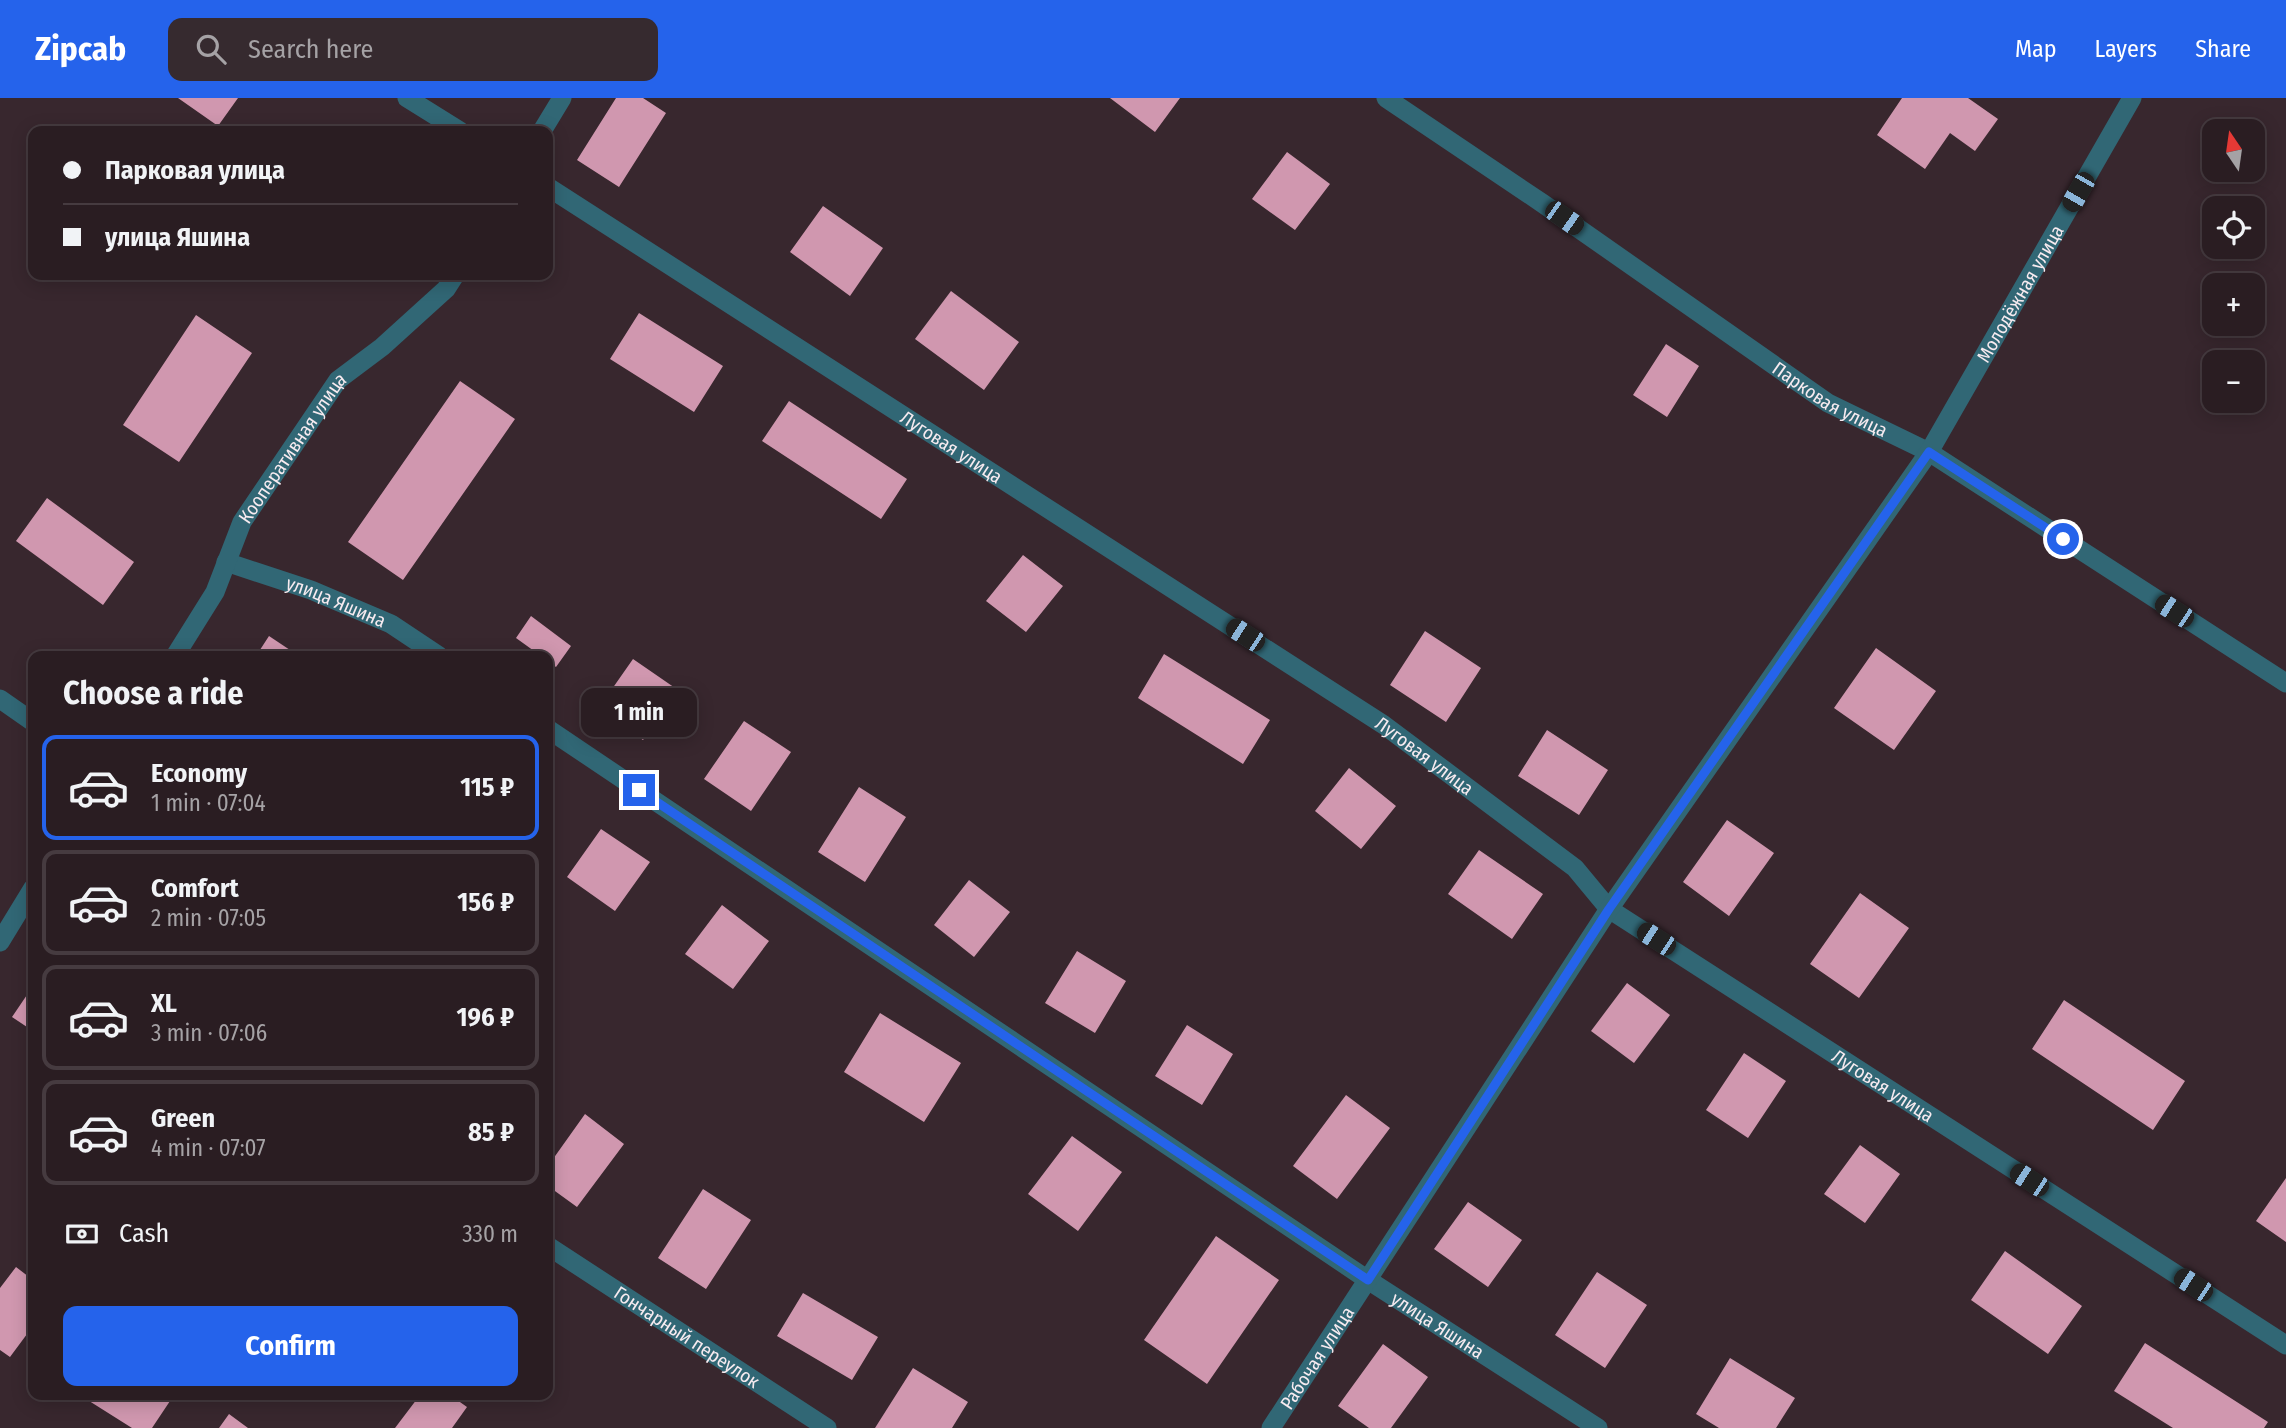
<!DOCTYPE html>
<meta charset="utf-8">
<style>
:root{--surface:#2a1d22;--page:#362a2f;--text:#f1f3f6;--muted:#a5a2a5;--line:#463b40;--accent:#2563eb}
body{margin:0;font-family:"Fira Sans Condensed",sans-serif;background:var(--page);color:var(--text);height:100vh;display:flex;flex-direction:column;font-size:26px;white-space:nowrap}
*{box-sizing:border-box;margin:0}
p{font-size:23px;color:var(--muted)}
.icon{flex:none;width:38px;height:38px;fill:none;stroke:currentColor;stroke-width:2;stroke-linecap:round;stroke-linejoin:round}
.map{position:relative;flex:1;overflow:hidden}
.side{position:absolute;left:28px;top:553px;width:525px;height:749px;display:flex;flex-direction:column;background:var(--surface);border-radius:14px;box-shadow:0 4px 18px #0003,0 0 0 2px var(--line)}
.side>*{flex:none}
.top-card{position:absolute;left:28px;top:28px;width:525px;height:154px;border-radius:14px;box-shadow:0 4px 18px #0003,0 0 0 2px var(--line);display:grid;align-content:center;height:154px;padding:0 35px;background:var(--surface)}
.needle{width:46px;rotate:347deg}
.controls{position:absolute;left:2202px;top:21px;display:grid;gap:14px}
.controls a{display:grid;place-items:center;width:63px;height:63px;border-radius:14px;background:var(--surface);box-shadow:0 4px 18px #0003,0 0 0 2px var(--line);font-size:35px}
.end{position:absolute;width:32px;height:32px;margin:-16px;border:9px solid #2563eb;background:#fff;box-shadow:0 0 0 4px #fff}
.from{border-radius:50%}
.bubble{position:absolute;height:49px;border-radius:14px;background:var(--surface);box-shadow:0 4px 18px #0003,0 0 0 2px var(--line);font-size:23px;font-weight:700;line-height:49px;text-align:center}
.car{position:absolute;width:21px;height:42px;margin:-21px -10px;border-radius:9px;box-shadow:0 0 5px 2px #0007;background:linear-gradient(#222 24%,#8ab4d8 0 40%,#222 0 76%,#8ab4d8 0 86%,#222 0)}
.top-card b{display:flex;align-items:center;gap:24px;height:66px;font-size:26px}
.top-card b+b{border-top:2px solid var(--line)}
.top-card i{width:18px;height:18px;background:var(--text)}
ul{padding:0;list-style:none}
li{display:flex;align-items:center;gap:21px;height:105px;margin:0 14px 10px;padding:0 21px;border:4px solid var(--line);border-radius:14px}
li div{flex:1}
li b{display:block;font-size:26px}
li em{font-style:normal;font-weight:700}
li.on{border-color:var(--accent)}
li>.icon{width:63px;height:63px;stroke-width:1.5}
h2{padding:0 35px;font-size:32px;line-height:84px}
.pay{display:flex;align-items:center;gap:18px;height:77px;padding:0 35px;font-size:26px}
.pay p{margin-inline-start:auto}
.action{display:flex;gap:14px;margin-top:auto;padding:14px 35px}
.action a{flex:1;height:80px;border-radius:14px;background:var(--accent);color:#fff;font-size:28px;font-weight:700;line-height:80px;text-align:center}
header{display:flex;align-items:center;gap:42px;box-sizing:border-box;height:98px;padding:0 35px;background:var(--accent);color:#fff}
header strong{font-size:33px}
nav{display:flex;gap:38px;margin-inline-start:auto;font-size:24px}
.search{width:490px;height:63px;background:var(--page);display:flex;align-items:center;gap:18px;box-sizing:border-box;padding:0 24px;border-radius:14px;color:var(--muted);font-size:26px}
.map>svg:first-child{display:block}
.building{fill:#d097af}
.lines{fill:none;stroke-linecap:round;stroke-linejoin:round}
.minor{stroke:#316775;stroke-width:19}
.route{stroke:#2563eb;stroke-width:9}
.labels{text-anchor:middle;stroke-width:7;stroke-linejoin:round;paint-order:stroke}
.street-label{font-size:19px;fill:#f7ebf0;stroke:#1a1316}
</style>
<header>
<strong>Zipcab</strong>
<div class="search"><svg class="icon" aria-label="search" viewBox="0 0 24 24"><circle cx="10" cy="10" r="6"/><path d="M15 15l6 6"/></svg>Search here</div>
<nav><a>Map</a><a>Layers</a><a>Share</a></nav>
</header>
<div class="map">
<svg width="2286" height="1330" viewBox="0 0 2286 1330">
<rect width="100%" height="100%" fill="#38272e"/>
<!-- building -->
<path class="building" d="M178,0H238L218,28Z
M616,0H643L666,15L619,89L577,62Z
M1110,0H1180L1155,34Z
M1902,0H1968L1998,21L1975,53L1950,35L1925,71L1877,37Z
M1287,54L1330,86L1295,132L1252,101Z
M823,108L883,150L850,198L790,154Z
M951,193L1019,244L984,292L915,241Z
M639,215L723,268L694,314L610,261Z
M196,217L252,255L179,364L123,327Z
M1666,246L1699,268L1667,319L1633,297Z
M460,283L515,321L403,482L348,444Z
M789,303L907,381L881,421L762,343Z
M47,400L134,464L103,507L16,443Z
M1023,457L1063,488L1026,534L986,503Z
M531,518L571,548L556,569L548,563V558H541L516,540Z
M1425,533L1481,570L1446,624L1390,587Z
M269,538L299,558H256Z
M1876,550L1936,593L1894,652L1834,610Z
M1164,556L1270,622L1243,666L1138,600Z
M633,561L678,592L643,642L598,611Z
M744,623L791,654L751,713L704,681Z
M1547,632L1608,672L1579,717L1518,678Z
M1349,670L1396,708L1361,751L1315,713Z
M859,689L906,719L865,784L818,754Z
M1727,722L1774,755L1729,818L1683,784Z
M601,731L650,764L615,813L567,779Z
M1479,752L1543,796L1512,841L1448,796Z
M969,782L1010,814L974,859L934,827Z
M1860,795L1909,830L1859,900L1810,866Z
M722,807L769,843L733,891L685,856Z
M1077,853L1126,883L1095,935L1045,905Z
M1627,885L1670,917L1634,965L1591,933Z
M33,888V933L12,919Z
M2064,902L2185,983L2153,1032L2032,951Z
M880,915L961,965L924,1024L844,974Z
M1187,927L1233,956L1202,1007L1155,978Z
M1744,955L1786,983L1748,1040L1706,1012Z
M1346,997L1390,1030L1337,1101L1293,1068Z
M585,1016L624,1046L577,1109L548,1088V1068Z
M1072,1038L1122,1074L1078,1133L1028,1096Z
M1860,1047L1900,1076L1865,1125L1824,1096Z
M2286,1080V1144L2256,1123Z
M703,1091L751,1122L706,1191L658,1160Z
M1468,1104L1522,1142L1488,1189L1434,1151Z
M1216,1138L1279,1182L1207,1286L1144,1242Z
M2005,1153L2082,1208L2048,1256L1971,1202Z
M16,1169L33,1182V1228L10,1259L0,1252V1190Z
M1597,1174L1647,1207L1605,1270L1555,1237Z
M803,1195L878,1239L852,1282L777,1238Z
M2145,1245L2268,1324L2264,1330H2173L2114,1293Z
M1383,1246L1428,1279L1391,1330H1369L1338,1308Z
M1730,1260L1795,1300L1776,1330H1719L1696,1316Z
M913,1270L968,1304L952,1330H875Z
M89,1297H174L152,1330H132L86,1301Z
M420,1297H450L467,1309L452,1330H395Z
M229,1316L248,1330H219Z"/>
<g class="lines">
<!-- minor -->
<g class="minor">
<path d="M407,0L460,33"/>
<path id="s1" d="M1386,0L1542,105L1828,305L1929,354L2286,585"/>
<path d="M542,33L562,0"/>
<path id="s2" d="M548,89L1384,627L1575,770L1609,811L2286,1247"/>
<path id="s3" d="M226,464L311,492L391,526L439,558"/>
<path id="s4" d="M175,558L215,494L242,424L338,282L382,249L446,191L455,177"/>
<path d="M0,601L33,624"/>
<path id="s5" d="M548,631L1368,1182L1598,1330"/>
<path d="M0,844L33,790"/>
<path id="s6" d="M548,1148L827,1330"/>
<path id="s7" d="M1271,1330L1609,811L1929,354L2132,0"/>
</g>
</g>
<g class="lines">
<!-- route -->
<path class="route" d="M639,692L1368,1182L1609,811L1929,354L2063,441"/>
</g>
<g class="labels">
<!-- street labels -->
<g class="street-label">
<text dy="7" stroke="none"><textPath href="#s7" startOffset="1360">Молодёжная улица</textPath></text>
<text dy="7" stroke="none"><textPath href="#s1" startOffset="537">Парковая улица</textPath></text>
<text dy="7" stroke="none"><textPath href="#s2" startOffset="480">Луговая улица</textPath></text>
<text dy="7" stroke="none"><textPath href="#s4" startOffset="240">Кооперативная улица</textPath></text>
<text dy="7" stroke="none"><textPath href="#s3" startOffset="117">улица Яшина</textPath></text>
<text dy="7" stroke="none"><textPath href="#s2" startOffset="1045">Луговая улица</textPath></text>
<text dy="7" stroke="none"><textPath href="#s2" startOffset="1612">Луговая улица</textPath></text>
<text dy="7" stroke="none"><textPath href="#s5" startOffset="1071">улица Яшина</textPath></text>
<text dy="7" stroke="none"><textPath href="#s6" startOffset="166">Гончарный переулок</textPath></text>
<text dy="7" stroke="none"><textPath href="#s7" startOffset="84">Рабочая улица</textPath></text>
</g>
</g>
</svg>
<div class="controls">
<a><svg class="needle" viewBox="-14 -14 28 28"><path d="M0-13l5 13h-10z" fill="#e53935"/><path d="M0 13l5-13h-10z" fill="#a5a2a5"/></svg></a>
<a><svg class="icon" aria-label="locate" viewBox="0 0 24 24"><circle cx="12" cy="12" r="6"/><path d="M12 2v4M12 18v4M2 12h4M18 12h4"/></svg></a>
<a>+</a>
<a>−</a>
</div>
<i class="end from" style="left:2063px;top:441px"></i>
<i class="end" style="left:639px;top:692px"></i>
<div class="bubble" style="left:581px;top:590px;width:116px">1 min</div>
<i class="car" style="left:2078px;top:94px;rotate:210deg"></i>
<i class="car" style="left:1564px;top:120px;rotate:125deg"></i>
<i class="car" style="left:2174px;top:513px;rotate:303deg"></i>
<i class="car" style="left:1245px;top:537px;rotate:303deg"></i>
<i class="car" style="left:1656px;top:841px;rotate:303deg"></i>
<i class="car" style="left:2029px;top:1082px;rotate:303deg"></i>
<i class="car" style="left:2193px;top:1187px;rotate:303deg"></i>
<div class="top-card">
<b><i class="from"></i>Парковая улица</b>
<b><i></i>улица Яшина</b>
</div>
<section class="side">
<h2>Choose a ride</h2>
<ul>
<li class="on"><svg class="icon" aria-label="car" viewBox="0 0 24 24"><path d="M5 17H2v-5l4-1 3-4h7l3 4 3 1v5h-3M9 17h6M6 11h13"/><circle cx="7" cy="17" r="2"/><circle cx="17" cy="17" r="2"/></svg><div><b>Economy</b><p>1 min · 07:04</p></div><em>115 ₽</em></li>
<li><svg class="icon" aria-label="car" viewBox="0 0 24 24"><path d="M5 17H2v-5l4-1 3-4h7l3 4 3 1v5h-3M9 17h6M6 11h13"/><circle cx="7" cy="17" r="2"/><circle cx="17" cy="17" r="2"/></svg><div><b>Comfort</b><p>2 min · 07:05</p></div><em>156 ₽</em></li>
<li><svg class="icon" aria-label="car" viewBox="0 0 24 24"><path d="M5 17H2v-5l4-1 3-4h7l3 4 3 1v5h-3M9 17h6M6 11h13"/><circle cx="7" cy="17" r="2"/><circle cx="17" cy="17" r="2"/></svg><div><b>XL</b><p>3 min · 07:06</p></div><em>196 ₽</em></li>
<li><svg class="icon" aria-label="car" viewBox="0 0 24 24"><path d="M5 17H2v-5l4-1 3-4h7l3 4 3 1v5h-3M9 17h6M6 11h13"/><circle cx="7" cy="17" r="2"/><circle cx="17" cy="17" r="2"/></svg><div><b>Green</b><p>4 min · 07:07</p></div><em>85 ₽</em></li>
</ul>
<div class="pay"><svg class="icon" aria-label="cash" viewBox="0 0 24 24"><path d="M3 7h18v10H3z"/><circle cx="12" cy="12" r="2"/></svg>Cash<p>330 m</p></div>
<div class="action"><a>Confirm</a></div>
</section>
</div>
